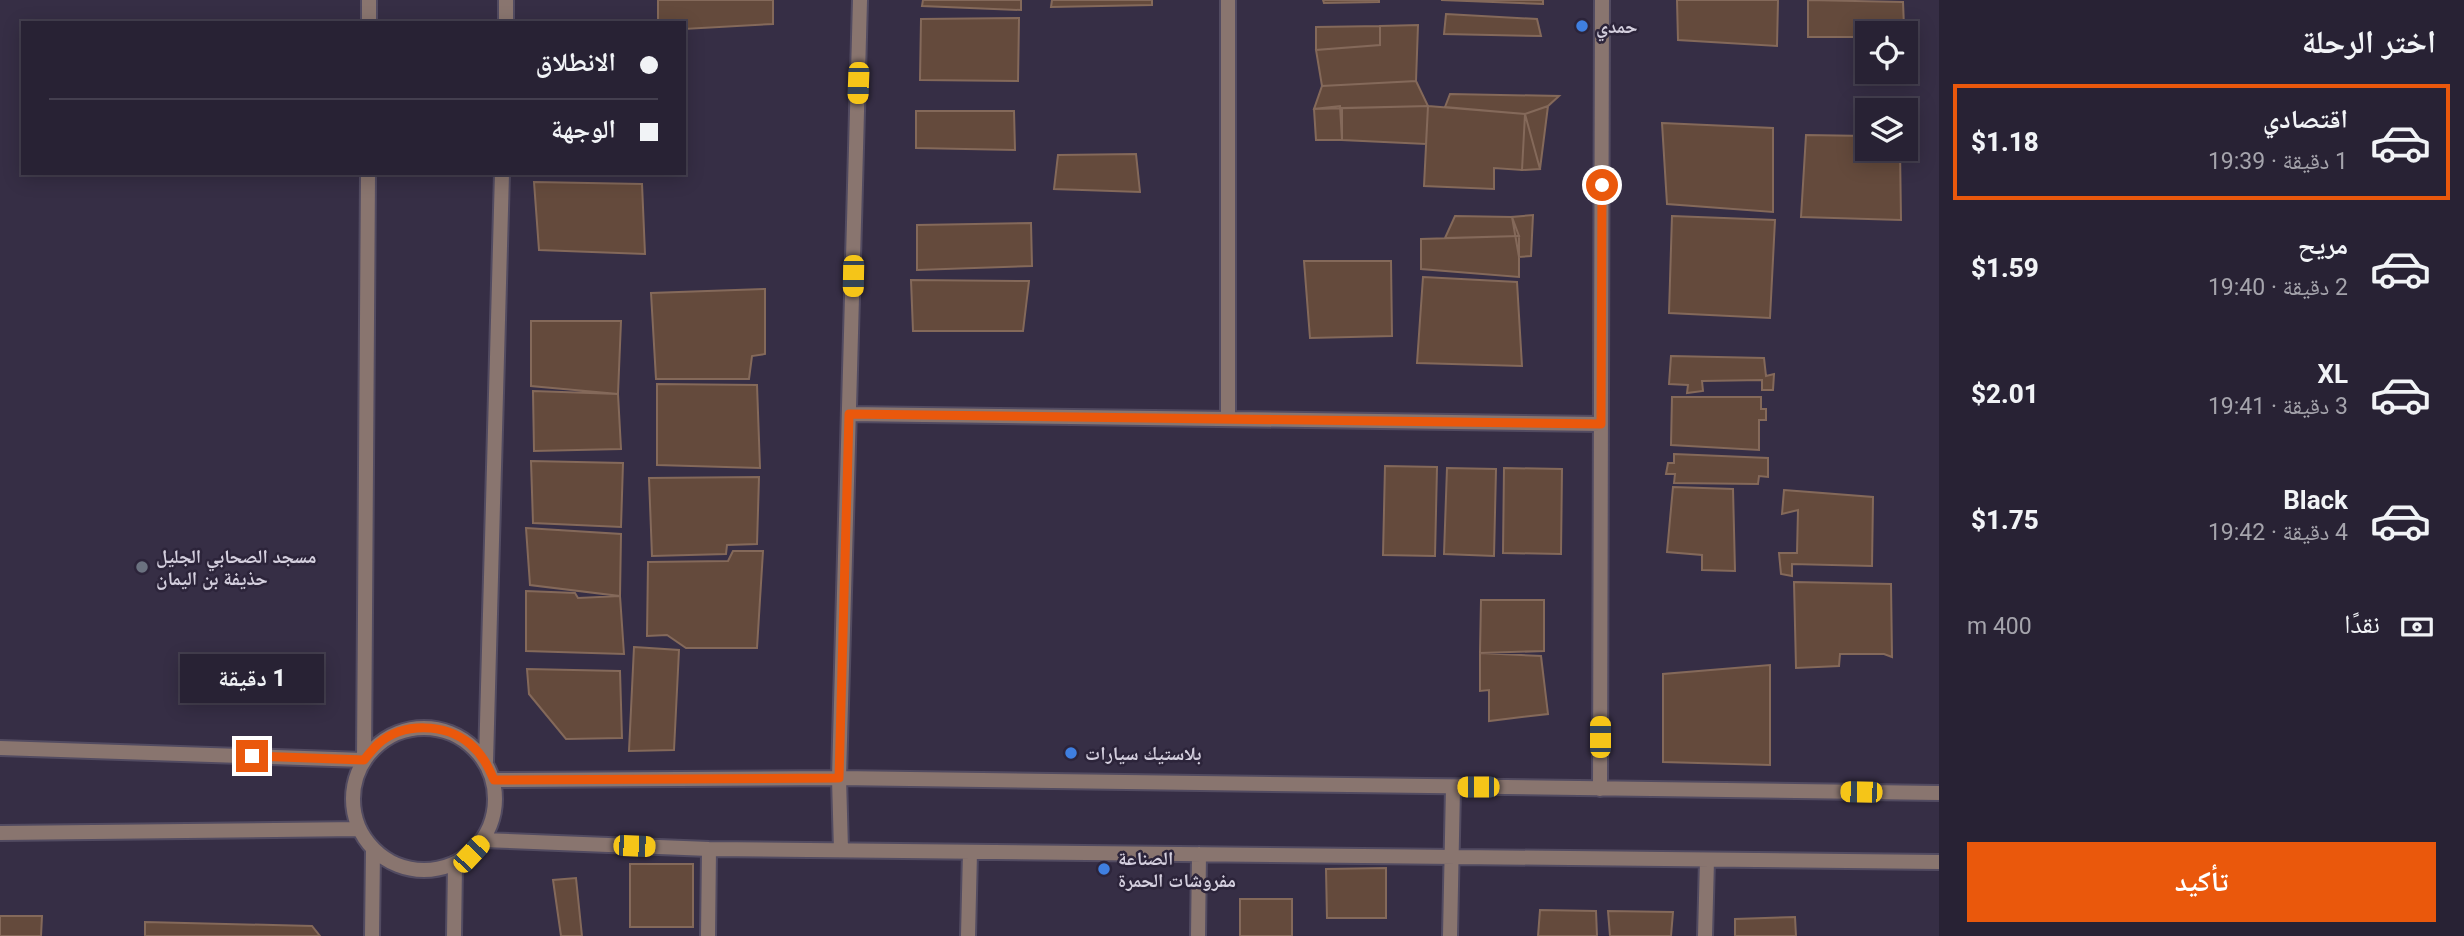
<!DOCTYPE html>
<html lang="ar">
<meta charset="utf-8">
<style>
:root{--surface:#282234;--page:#342f40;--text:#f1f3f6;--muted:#a5a4ac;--line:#443f4f;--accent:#ea580c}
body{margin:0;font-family:Roboto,"Noto Naskh Arabic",sans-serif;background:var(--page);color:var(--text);direction:rtl;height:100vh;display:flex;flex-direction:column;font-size:26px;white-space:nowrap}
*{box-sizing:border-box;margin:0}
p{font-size:23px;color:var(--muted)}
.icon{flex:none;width:38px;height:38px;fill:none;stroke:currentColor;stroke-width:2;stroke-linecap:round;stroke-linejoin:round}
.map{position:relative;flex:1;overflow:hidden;direction:ltr}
.sheet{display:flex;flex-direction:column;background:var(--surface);width:525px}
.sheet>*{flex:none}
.hud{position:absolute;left:21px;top:21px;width:665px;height:154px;border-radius:0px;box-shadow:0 4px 18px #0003,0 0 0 2px var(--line);direction:rtl;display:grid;align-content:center;height:154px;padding:0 28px;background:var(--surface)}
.tools{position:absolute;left:1855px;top:21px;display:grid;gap:14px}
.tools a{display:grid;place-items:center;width:63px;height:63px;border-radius:0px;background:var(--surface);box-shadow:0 4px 18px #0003,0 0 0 2px var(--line);font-size:35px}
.end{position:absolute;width:32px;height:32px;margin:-16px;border:9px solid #ea580c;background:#fff;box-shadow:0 0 0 4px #fff}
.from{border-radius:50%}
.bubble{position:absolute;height:49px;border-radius:0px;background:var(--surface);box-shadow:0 4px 18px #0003,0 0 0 2px var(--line);font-size:23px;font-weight:800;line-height:49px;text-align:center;direction:rtl}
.car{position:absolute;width:21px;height:42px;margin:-21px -10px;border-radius:9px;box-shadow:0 0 5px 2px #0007;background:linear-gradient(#f5c518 24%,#345 0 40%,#f5c518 0 76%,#345 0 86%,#f5c518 0)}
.hud b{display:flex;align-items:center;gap:24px;height:66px;font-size:26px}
.hud b+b{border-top:2px solid var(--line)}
.hud i{width:18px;height:18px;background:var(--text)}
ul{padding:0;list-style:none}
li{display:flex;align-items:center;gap:21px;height:116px;margin:0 14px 10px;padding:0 14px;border:4px solid transparent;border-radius:0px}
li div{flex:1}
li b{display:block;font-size:26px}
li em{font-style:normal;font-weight:800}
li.on{border-color:var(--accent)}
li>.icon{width:63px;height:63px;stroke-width:1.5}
h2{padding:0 28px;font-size:32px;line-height:84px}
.pay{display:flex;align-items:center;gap:18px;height:77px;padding:0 28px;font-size:26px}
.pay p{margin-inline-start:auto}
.primary-button{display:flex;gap:14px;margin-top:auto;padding:14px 28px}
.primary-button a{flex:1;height:80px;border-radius:0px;background:var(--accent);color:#fff;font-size:28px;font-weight:800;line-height:80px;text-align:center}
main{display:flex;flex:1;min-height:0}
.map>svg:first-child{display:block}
.building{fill:#644a3c;stroke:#84695a;stroke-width:2}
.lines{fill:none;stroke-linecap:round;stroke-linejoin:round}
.street-casing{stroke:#524b61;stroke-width:18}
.street{stroke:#89756f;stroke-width:14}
.route{stroke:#ea580c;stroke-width:9}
.shop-dot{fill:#3f7fe0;stroke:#2c243a;stroke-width:2.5}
.worship-dot{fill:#6b7280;stroke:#2c243a;stroke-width:2.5}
.labels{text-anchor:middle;stroke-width:5;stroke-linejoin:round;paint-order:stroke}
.poi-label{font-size:19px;font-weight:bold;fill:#d4cfde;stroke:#2c243a;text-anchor:start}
</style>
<main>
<section class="sheet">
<h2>اختر الرحلة</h2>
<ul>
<li class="on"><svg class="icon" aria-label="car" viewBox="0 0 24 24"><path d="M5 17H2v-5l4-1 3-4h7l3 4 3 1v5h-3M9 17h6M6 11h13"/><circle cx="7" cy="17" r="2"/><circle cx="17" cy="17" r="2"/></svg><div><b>اقتصادي</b><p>1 دقيقة · 19:39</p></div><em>$1.18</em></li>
<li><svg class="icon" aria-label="car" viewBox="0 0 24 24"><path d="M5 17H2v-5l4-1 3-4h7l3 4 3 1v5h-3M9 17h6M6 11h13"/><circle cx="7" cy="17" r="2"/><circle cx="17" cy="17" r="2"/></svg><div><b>مريح</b><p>2 دقيقة · 19:40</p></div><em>$1.59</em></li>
<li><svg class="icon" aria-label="car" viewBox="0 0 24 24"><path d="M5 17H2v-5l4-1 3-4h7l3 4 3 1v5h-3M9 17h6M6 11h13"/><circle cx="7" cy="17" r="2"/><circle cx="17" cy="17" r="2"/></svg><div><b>XL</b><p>3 دقيقة · 19:41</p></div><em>$2.01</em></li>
<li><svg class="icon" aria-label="car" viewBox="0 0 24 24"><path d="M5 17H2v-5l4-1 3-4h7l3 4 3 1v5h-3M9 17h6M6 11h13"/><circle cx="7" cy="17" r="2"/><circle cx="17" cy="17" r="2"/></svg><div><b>Black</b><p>4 دقيقة · 19:42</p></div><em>$1.75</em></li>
</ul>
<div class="pay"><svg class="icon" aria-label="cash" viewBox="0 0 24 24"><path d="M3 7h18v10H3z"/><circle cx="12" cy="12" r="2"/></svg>نقدًا<p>400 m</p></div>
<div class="primary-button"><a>تأكيد</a></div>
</section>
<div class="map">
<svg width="1939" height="936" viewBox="0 0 1939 936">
<rect width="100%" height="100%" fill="#362e45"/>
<!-- building -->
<path class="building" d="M658,0H773V24L684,29V23H658Z
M923,0H1021V10L922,6Z
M1052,0H1152V5L1051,7Z
M1323,0H1379V2L1324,3Z
M1441,0H1543V4Z
M1677,0H1778L1777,46L1678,40Z
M1808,0L1903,2L1904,27L1871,24L1873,33H1867V37H1808Z
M1446,14L1537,19L1541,36L1444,34Z
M1019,18L1018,81L920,80L921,19Z
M1418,25L1416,81L1322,86L1316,50L1380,45V26Z
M1380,26V45L1316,50V27Z
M1416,81L1428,106L1314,109L1322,86Z
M1450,94L1559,96L1548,106L1525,114L1445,107Z
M1340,106L1342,140H1316L1314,109Z
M1428,106L1525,114L1522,170L1494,168V189L1424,186Z
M1428,106L1426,144L1342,140V108Z
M1548,106L1540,169L1525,114Z
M916,111H1014L1015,150L916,148Z
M1525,114L1540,169L1522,170Z
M1662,123L1773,128V212L1667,204Z
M1806,135L1867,136V149H1900L1901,220L1801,217Z
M1136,154L1140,192L1054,189L1058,155Z
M534,182L642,184L645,254L539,250Z
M1533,215L1531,256L1519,257L1512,217Z
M1455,216L1512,217L1519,236L1445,238Z
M1672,216L1775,220L1770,318L1669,313Z
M1031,223L1032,266L917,270V225Z
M1519,236V277L1421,269V239Z
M1304,261H1391L1392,336L1310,338Z
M1423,277L1517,282L1522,366L1417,363Z
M911,280L1029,281L1023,331H913Z
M765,289V354L752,356L749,379H656L651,293Z
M531,321H621L618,394L531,386Z
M1671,356L1764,358L1766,376L1774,374L1773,390H1762V380L1702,381L1703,391L1687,393L1688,385L1669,384Z
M657,384L757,385L760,468L657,465Z
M533,391L618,394L621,449L534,451Z
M1672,397H1761V409H1766V420H1759V450L1671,445Z
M1674,454L1768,458V477L1759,476L1758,484L1674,483L1675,474H1666L1668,463H1674Z
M531,461L623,463L621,527L533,523Z
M1385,466L1437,467L1435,556L1383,555Z
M1447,468L1496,469L1494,556L1444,554Z
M1504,468L1562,469L1561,554L1503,553Z
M759,477L757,544L727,545L726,554L652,556L649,478Z
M1673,487L1733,489L1735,571L1702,570V555L1667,552Z
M1784,490L1873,497L1872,566L1792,564V576L1781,574L1779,553H1797L1798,510L1782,514Z
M526,528L621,534L620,596L530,585Z
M733,551H763L757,648H686L667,635L647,636L648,562L728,561Z
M1794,582L1891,584L1892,657L1884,654H1840L1839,666L1796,668Z
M526,591L575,593L578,598L620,596L624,654L526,651Z
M1481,600H1544V651L1480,653Z
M634,647L679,650L674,750L629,751Z
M1480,653L1541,656L1548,714L1489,721V690L1480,691Z
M1770,665V765L1663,762V674Z
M527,669L620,671L622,738L566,739L529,694Z
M630,864H693V927H630Z
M1386,868V918H1327L1326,869Z
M576,878L582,936H561L553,880Z
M1240,899H1292V936H1240Z
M1540,910L1596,911L1597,936H1538Z
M1608,911L1673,912L1671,936H1610Z
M0,916H42L41,936H0Z
M1795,917L1796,936H1735V919Z
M145,922L312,926L320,936H145Z"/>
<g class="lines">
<!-- street casing -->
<g class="street-casing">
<path id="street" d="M1228,0V419
M369,23V0
M506,23V0
M849,414L1601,424
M353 799a71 71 0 1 1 142 0a71 71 0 1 1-142 0Z
M0,748L364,760L368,173
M486,761L502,173
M494,780L839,778L1939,793
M1600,789L1602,0
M0,833L359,829
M483,840L709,849L1939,862
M841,850L839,778L860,0
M372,936L373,849
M454,936L455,864
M708,936L709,849
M968,936L970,852
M1198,936L1199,854
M1450,936L1453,787
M1705,936L1707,860"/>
</g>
<!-- street -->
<use href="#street" class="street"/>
</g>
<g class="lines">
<!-- route -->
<path class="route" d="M252,756L364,760C368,755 373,749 378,744C403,722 445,723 470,744C482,754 488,766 494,780L839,778L849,414L1601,424L1602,185"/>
</g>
<!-- markers -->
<g class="shop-dot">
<circle cx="1582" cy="26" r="7"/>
<circle cx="1071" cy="753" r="7"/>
<circle cx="1104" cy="869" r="7"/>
</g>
<circle class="worship-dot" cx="142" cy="567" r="7"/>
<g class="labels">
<!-- poi labels -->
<g class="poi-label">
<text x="1596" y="33">حمدي</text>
<text x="156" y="563">مسجد الصحابي الجليل<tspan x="156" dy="22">حذيفة بن اليمان</tspan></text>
<text x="1085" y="760">بلاستيك سيارات</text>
<text x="1118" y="865">الصناعة<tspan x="1118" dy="22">مفروشات الحمرة</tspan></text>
</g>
</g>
</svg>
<div class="tools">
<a><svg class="icon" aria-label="locate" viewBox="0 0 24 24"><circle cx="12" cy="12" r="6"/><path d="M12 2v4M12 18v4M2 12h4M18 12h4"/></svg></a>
<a><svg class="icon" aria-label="layers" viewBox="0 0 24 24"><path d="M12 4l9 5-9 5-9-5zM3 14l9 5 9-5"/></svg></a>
</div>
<i class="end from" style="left:1602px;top:185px"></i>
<i class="end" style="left:252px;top:756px"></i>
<div class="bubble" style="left:180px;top:654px;width:144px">1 دقيقة</div>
<i class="car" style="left:858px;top:83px;rotate:182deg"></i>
<i class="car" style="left:853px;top:276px;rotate:181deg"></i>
<i class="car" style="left:1600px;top:737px;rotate:0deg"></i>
<i class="car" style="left:1478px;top:787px;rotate:270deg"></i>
<i class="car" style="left:1861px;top:792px;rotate:271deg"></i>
<i class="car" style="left:634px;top:846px;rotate:92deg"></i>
<i class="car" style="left:471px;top:854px;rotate:43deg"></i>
<div class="hud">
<b><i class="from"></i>الانطلاق</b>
<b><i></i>الوجهة</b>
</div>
</div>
</main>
